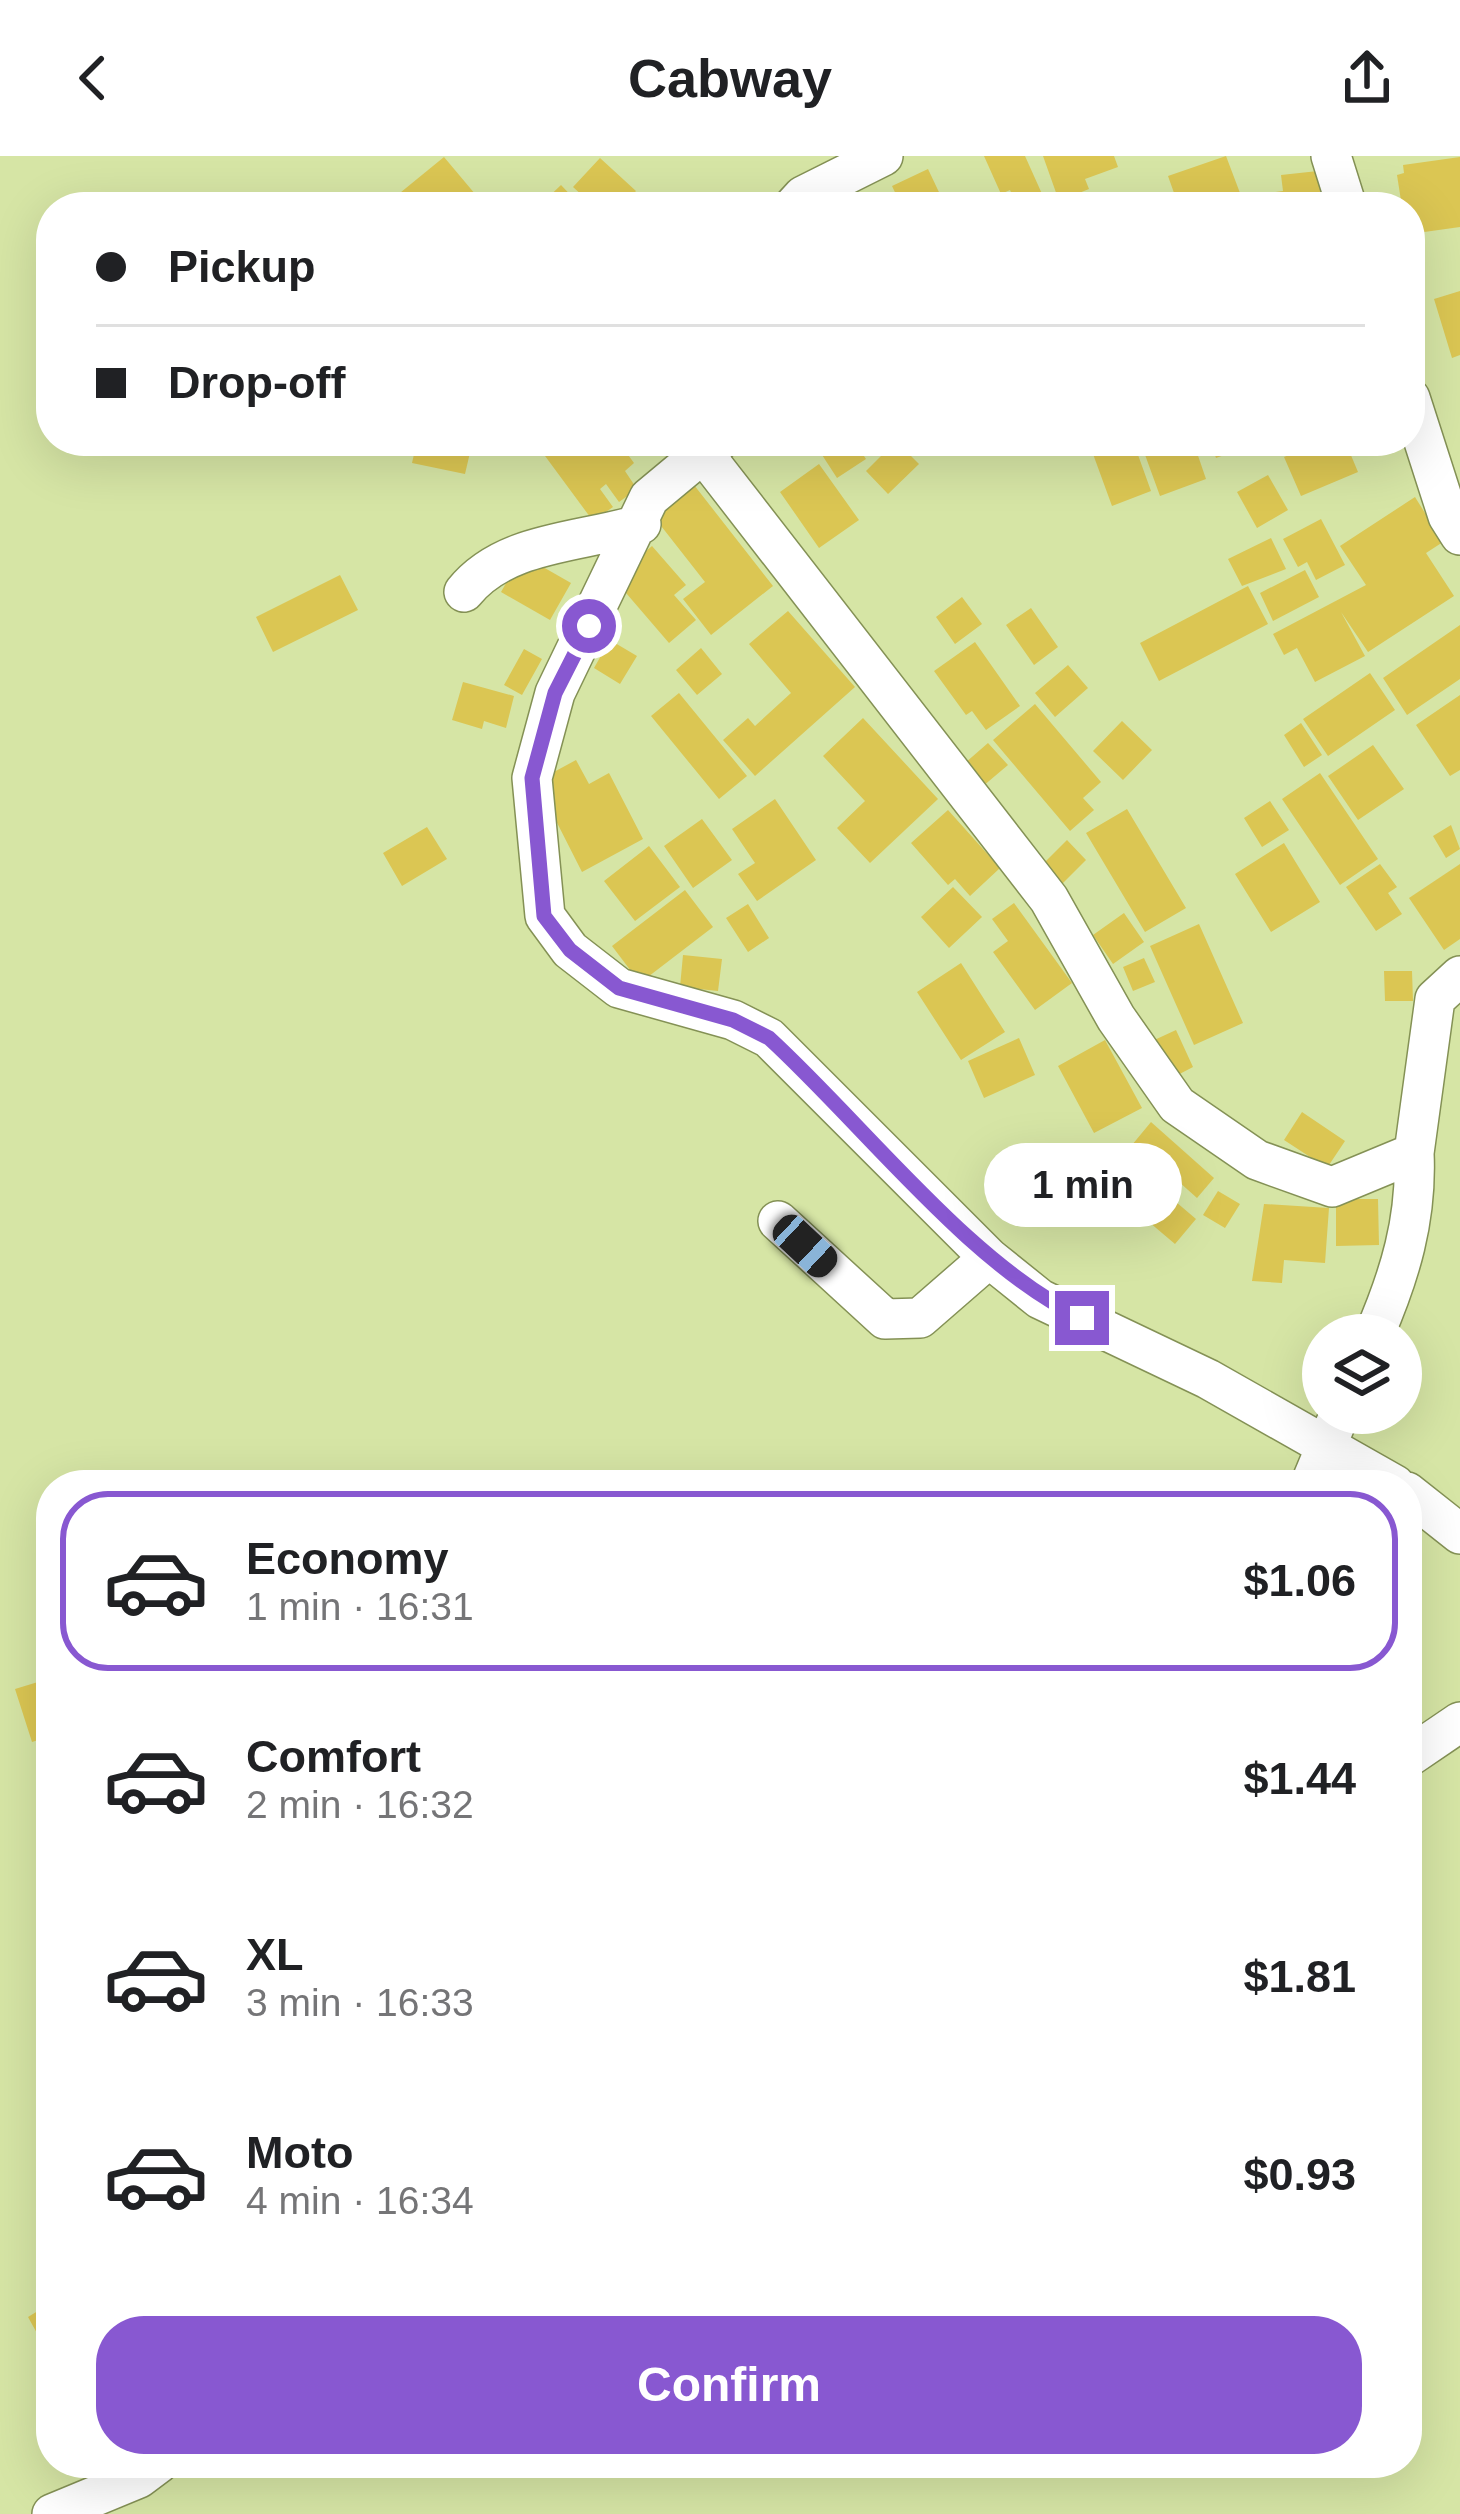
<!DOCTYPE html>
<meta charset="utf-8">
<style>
:root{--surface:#fff;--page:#f6f6f6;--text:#202124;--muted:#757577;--line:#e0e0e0;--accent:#8858d1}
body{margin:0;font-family:Helvetica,sans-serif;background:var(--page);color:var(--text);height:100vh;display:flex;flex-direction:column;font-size:45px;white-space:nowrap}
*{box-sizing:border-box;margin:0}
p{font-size:39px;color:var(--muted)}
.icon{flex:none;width:66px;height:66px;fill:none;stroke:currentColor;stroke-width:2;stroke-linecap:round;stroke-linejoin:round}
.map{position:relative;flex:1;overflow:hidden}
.panel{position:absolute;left:36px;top:1314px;width:1386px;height:1008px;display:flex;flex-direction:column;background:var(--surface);border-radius:48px;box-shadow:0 12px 48px #0002}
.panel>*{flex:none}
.guide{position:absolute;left:36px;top:36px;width:1389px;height:264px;border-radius:48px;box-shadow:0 12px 48px #0002;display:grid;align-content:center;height:264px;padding:0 60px;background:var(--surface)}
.controls{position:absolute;left:1302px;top:1158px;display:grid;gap:24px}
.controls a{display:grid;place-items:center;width:120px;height:120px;border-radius:50%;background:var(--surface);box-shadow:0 12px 48px #0002;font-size:60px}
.end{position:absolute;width:54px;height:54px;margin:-27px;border:15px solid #8858d1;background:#fff;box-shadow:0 0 0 6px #fff}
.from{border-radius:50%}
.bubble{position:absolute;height:84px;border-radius:42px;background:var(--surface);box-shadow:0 12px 48px #0002;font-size:39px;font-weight:700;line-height:84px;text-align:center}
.car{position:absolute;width:36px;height:72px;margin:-36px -18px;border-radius:15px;box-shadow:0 0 9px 3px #0007;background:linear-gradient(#222 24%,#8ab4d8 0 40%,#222 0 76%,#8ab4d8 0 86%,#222 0)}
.guide b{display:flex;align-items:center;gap:42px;height:114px;font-size:45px}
.guide b+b{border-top:3px solid var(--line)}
.guide i{width:30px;height:30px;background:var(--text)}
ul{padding:21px 0 0;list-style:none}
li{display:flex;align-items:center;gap:36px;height:180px;margin:0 24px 18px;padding:0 36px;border:6px solid transparent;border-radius:48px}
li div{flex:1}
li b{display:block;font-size:45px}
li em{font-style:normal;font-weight:700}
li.current{border-color:var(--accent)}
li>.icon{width:108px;height:108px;stroke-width:1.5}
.primary-button{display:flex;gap:24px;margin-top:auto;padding:24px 60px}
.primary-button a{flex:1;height:138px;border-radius:48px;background:var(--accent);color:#fff;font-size:48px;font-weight:700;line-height:138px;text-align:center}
header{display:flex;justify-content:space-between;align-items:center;height:156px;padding:0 60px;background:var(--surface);font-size:54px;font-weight:700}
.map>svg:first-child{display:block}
.building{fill:#dbc653}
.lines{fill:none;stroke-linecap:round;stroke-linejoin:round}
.street-casing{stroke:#849155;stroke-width:42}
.street{stroke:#fff;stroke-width:39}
.route{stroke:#8858d1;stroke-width:15}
</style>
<header><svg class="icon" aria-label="back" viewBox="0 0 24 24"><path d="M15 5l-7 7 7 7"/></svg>Cabway<svg class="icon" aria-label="share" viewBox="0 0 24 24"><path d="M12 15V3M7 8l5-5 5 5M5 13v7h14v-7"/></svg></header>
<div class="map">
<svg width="1460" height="2358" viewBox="0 0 1460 2358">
<rect width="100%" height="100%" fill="#d6e5a5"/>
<!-- building -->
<path class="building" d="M984,0H1025L1047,49L1018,51L1010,34L1001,38Z
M1043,0H1114L1118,11L1085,23L1089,33L1059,45Z
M1226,0L1240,37L1203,51H1179L1168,20Z
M444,1L486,51H404L395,41Z
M1460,1V71L1410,78V51H1402L1397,19L1404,17L1403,9Z
M600,2L636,35L621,51H595L573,31Z
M928,13L946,51H902L892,30Z
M1318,15L1322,51H1242L1240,41L1283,35L1281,19Z
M561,29L582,51H538Z
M1460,135V199L1452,202L1434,143Z
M417,285L472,288L465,318L412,307Z
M534,285H618L634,307L625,315L637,333L619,346L606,328L600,333L613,351L593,365Z
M813,285H854L866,303L837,322Z
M896,285L919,308L888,338L866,315Z
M1127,285H1133L1151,335L1112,350L1093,298Z
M1140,285H1193L1206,323L1160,340Z
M1210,285H1244L1246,291L1216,302Z
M1323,285H1345L1358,316L1301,340L1284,301Z
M819,308L859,364L819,392L780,336Z
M1268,319L1288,354L1257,372L1237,336Z
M687,320L773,430L711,479L683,443L705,426L647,352Z
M1415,341L1443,386L1426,397L1454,440L1368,496L1341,456L1365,500L1315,526L1297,492L1284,499L1273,478L1366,429L1340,390Z
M1321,363L1345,409L1316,424L1307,406L1298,411L1283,383Z
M1271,382L1286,413L1242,430L1228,403Z
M652,390L686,429L674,439L696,464L669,487L614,423Z
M522,399L571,427L550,464L501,436Z
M1305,414L1319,441L1273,465L1260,437Z
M340,419L358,454L273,496L256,461Z
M1248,430L1268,468L1159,525L1140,487Z
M962,441L982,468L955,488L936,461Z
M1031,452L1058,491L1034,509L1006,469Z
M788,455L855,531L755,620L723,584L748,562L755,570L791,537L749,488Z
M1460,469V523L1407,559L1383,522Z
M610,484L637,500L620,528L594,512Z
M975,486L1020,550L986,574L972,555L966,559L934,515Z
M701,492L722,518L697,539L676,514Z
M524,493L542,503L522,539L504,529Z
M1068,509L1088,532L1055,561L1035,537Z
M1370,517L1395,554L1328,600L1303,563Z
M463,526L514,540L506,572L484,565L482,573L452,564Z
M679,537L747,620L719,643L651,560Z
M1460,539V614L1450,620L1416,569Z
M1035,548L1101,626L1083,642L1094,654L1070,675L993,584Z
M863,562L938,643L870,707L837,672L865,645L823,600Z
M1122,565L1152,594L1123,624L1093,595Z
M1301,567L1322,599L1304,611L1284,579Z
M988,587L1008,609L976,636L957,614Z
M1373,589L1404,633L1358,664L1328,620Z
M576,604L589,628L609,617L643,683L582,716L548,649L541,623Z
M1320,617L1378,703L1340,729L1282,643Z
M775,643L816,704L757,745L738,718L755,707L732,673Z
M1270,645L1289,674L1262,691L1244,662Z
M1127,653L1186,752L1145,776L1086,677Z
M948,654L1000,712L970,740L955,723L948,729L911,687Z
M702,663L732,704L693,732L664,690Z
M1451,669L1460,693L1446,702L1433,680Z
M427,671L447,703L402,730L383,697Z
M1067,684L1086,704L1060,730L1041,710Z
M1284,687L1320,746L1271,776L1235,718Z
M649,690L680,731L635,765L604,725Z
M1380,708L1397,731L1388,737L1402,758L1376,775L1346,731Z
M1460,708V783L1444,794L1409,742Z
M953,731L982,761L949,792L921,761Z
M685,734L713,771L640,827L612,790Z
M1014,747L1072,827L1035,854L993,796L1008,785L992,763Z
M748,748L769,782L748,796L726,762Z
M1124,757L1144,786L1113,808L1093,779Z
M1199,768L1243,867L1194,889L1150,790Z
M683,799L722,803L718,835L680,831Z
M1144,802L1155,826L1133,835L1123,811Z
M961,807L1005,876L961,904L917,836Z
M1384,815H1412L1413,845H1385Z
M1176,874L1193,911L1168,924L1150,886Z
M1019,882L1035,919L984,942L968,905Z
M1105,884L1142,952L1094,977L1058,910Z
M1302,956L1345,985L1327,1012L1284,984Z
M1151,966L1214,1022L1197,1042L1178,1025L1166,1039L1122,1001Z
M1098,1001L1139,1041L1118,1062L1078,1022Z
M1218,1035L1240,1048L1225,1072L1203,1059Z
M1152,1037L1164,1047L1169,1040L1196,1063L1175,1088L1136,1055Z
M1336,1043H1378L1379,1089L1336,1090Z
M1264,1048L1329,1052L1325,1107L1284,1104L1282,1127L1252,1125Z
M51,1522V1580L32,1586L15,1533Z
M51,2147V2184L43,2188L28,2161Z"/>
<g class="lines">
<!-- street casing -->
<g class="street-casing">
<path id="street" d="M1331,0L1347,51
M793,51L803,40L883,0
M1410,242L1448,360L1460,379
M719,285L703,297L1049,743L1116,862L1177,949L1257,1004L1332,1031L1414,997L1435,843L1460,820
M703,297L649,342L555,537L532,622L545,760L570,794L619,832L733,864L769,882L989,1102L1040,1143L1208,1223L1395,1329
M464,436C505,385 581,387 641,368
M778,1065L885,1163L920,1162L989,1102
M1374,1179C1400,1119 1417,1063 1414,997
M1310,1329L1340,1257
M1407,1336L1460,1378
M1407,1602L1460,1566
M52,2358L139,2322L159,2307"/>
</g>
<!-- street -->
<use href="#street" class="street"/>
</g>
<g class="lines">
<!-- route -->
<path class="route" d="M589,470L555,537L532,622L544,760L570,794L619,832L733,864L769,882C863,968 971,1110 1082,1162"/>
</g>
</svg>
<div class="controls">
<a><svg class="icon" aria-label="layers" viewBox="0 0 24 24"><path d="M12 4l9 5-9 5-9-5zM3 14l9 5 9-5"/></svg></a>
</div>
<i class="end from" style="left:589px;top:470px"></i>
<i class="end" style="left:1082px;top:1162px"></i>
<div class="bubble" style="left:984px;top:987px;width:198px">1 min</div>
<i class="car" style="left:805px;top:1090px;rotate:133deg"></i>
<div class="guide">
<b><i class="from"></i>Pickup</b>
<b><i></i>Drop-off</b>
</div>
<section class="panel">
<ul>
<li class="current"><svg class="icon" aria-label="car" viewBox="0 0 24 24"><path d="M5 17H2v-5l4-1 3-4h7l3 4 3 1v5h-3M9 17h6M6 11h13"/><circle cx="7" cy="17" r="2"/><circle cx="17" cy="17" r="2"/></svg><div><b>Economy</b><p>1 min · 16:31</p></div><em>$1.06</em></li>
<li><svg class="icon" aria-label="car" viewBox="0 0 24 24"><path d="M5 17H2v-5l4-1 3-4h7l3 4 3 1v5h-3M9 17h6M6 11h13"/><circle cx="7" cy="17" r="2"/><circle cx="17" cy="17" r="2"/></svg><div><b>Comfort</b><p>2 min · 16:32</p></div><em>$1.44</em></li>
<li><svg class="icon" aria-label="car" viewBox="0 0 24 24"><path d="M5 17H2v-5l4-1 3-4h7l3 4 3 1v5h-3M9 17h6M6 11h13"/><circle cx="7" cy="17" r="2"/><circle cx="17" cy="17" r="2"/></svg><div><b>XL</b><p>3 min · 16:33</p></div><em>$1.81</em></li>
<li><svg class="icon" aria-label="car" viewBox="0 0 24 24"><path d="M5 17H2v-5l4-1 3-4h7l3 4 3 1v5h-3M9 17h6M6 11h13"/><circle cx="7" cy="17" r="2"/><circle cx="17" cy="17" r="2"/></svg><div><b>Moto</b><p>4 min · 16:34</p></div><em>$0.93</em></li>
</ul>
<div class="primary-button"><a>Confirm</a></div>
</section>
</div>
